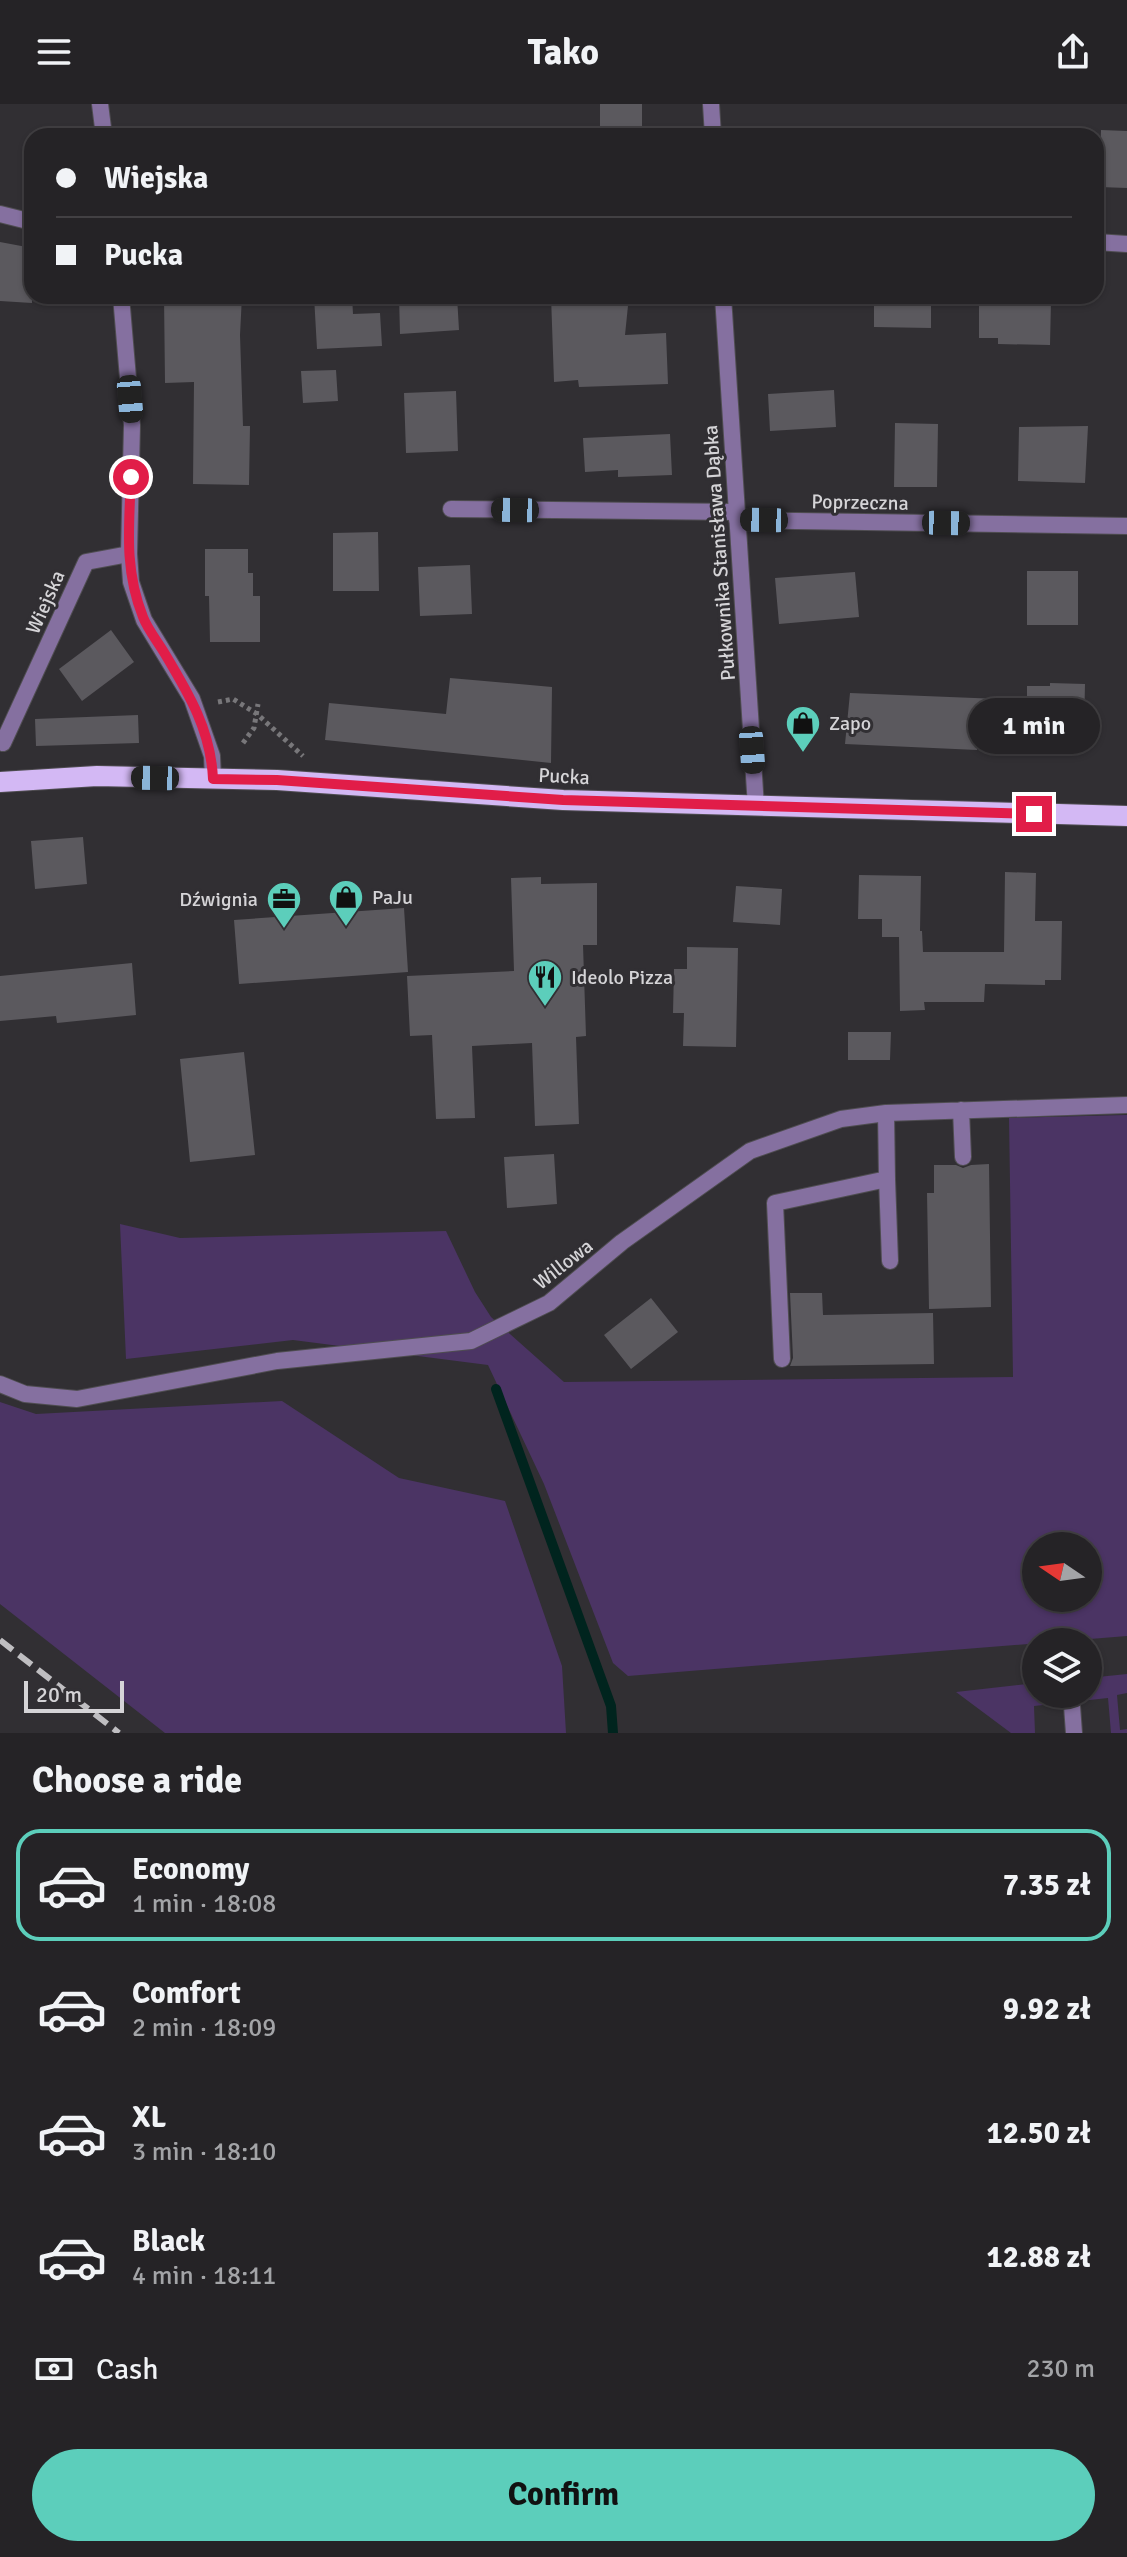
<!DOCTYPE html>
<meta charset="utf-8">
<style>
:root{--surface:#252326;--page:#2d2b2e;--text:#f1f3f6;--muted:#a3a4a7;--line:#424043;--accent:#5ccebb}
body{margin:0;font-family:Signika,sans-serif;background:var(--page);color:var(--text);height:100vh;display:flex;flex-direction:column;font-size:30px;white-space:nowrap}
*{box-sizing:border-box;margin:0}
p{font-size:26px;color:var(--muted)}
.icon{flex:none;width:44px;height:44px;fill:none;stroke:currentColor;stroke-width:2;stroke-linecap:round;stroke-linejoin:round}
.map{position:relative;height:1629px;overflow:hidden}
.side{display:flex;flex-direction:column;background:var(--surface);flex:1}
.side>*{flex:none}
.banner{position:absolute;left:24px;top:24px;width:1080px;height:176px;border-radius:24px;box-shadow:0 2px 6px #0004,0 0 0 2px var(--line);display:grid;align-content:center;height:176px;padding:0 32px;background:var(--surface)}
.needle{width:52px;rotate:283deg}
.buttons{position:absolute;left:1022px;top:1428px;display:grid;gap:16px}
.buttons a{display:grid;place-items:center;width:80px;height:80px;border-radius:50%;background:var(--surface);box-shadow:0 2px 6px #0004,0 0 0 2px var(--line);font-size:40px}
.scale{position:absolute;left:24px;bottom:20px;width:100px;box-sizing:border-box;padding-left:8px;border:4px solid #d5d4d7;border-top:0;font-size:22px;line-height:28px;white-space:nowrap;color:#d5d4d7;-webkit-text-stroke:6px #312f33;paint-order:stroke}
.end{position:absolute;width:36px;height:36px;margin:-18px;border:10px solid #e11d48;background:#fff;box-shadow:0 0 0 4px #fff}
.from{border-radius:50%}
.bubble{position:absolute;height:56px;border-radius:28px;background:var(--surface);box-shadow:0 2px 6px #0004,0 0 0 2px var(--line);font-size:26px;font-weight:800;line-height:56px;text-align:center}
.car{position:absolute;width:24px;height:48px;margin:-24px -12px;border-radius:10px;box-shadow:0 0 6px 2px #0007;background:linear-gradient(#222 24%,#8ab4d8 0 40%,#222 0 76%,#8ab4d8 0 86%,#222 0)}
.banner b{display:flex;align-items:center;gap:28px;height:76px;font-size:30px}
.banner b+b{border-top:2px solid var(--line)}
.banner i{width:20px;height:20px;background:var(--text)}
ul{padding:0;list-style:none}
li{display:flex;align-items:center;gap:24px;height:112px;margin:0 16px 12px;padding:0 16px;border:4px solid transparent;border-radius:24px}
li div{flex:1}
li b{display:block;font-size:30px}
li em{font-style:normal;font-weight:800}
li.selected{border-color:var(--accent)}
li>.icon{width:72px;height:72px;stroke-width:1.5}
h2{padding:0 32px;font-size:36px;line-height:96px}
.pay{display:flex;align-items:center;gap:20px;height:88px;padding:0 32px;font-size:30px}
.pay p{margin-inline-start:auto}
.primary-button{display:flex;gap:16px;margin-top:auto;padding:16px 32px}
.primary-button a{flex:1;height:92px;border-radius:48px;background:var(--accent);color:#111;font-size:32px;font-weight:800;line-height:92px;text-align:center}
header{display:flex;justify-content:space-between;align-items:center;height:104px;padding:0 32px;background:var(--surface);font-size:36px;font-weight:800}
.map>svg:first-child{display:block}
.green{fill:#4b3464;fill-rule:evenodd}
.lines{fill:none;stroke-linecap:round;stroke-linejoin:round}
.stream{stroke:#00241e;stroke-width:10}
.building{fill:#5b595e}
.lane-casing{stroke:#4f4d51;stroke-width:18}
.street-casing{stroke:#4f4d51;stroke-width:18}
.primary-casing{stroke:#4f4d51;stroke-width:22}
.path{stroke:#78777a;stroke-width:5;stroke-dasharray:4 4;stroke-linecap:butt}
.lane{stroke:#8570a0;stroke-width:16}
.street{stroke:#8570a0;stroke-width:16}
.primary{stroke:#d3b8f4;stroke-width:20}
.rail{stroke:#bfbec1;stroke-width:6;stroke-dasharray:16 8;stroke-linecap:butt}
.route{stroke:#e11d48;stroke-width:10}
.labels{text-anchor:middle;stroke-width:6;stroke-linejoin:round;paint-order:stroke}
.street-label{font-size:20px;fill:#d5d4d7;stroke:#312f33}
.poi-label{font-size:20px;fill:#d5d4d7;stroke:#312f33;text-anchor:start}
</style>
<header><svg class="icon" aria-label="menu" viewBox="0 0 24 24"><path d="M4 6h16M4 12h16M4 18h16"/></svg>Tako<svg class="icon" aria-label="share" viewBox="0 0 24 24"><path d="M12 15V3M7 8l5-5 5 5M5 13v7h14v-7"/></svg></header>
<div class="map">
<svg width="1127" height="1629" viewBox="0 0 1127 1629">
<rect width="100%" height="100%" fill="#312f33"/>
<!-- green -->
<path class="green" d="M1127,1011V1532L628,1572L613,1559L544,1380L488,1261L293,1236L126,1255L120,1120L180,1134L446,1127L475,1188L491,1213L564,1278L1013,1273L1009,1014ZM1036,1442H1088V1494H1036Z
M282,1297L399,1374L505,1397L562,1562L566,1629H165L0,1500V1298L36,1310Z
M1127,1570V1589L1117,1591L1120,1626L1127,1625V1629H1111L1108,1594L1034,1602L1035,1629H1011L956,1588L1036,1579V1590H1088V1574Z"/>
<g class="lines">
<!-- stream -->
<path class="stream" d="M496,1285L611,1602L613,1629"/>
</g>
<!-- building -->
<path class="building" d="M600,0H642V32H600Z
M1101,26L1127,27V84L1099,83Z
M0,138L32,144V199L0,197Z
M164,192H242L240,231L243,322H250L249,381L193,380L194,278L165,279Z
M314,192H352L353,210L380,209L382,242L317,245Z
M399,192H457L459,226L400,230Z
M551,192H629L625,231L666,229L668,280L579,283L578,276L554,278Z
M874,192H931V224L874,223Z
M999,196L1051,197L1050,241L998,240V234H979V202H998Z
M336,266L338,297L303,299L301,267Z
M834,286L836,323L770,327L768,290Z
M456,287L458,347L406,349L404,289Z
M895,319L938,320L937,383H894Z
M1088,322L1085,379L1018,377L1019,323Z
M670,330L672,371L618,373V366L585,368L583,334Z
M378,428L379,487H333V429Z
M205,445H248V469H253V492H260V538H210L209,492H205Z
M470,461L472,510L420,512L418,463Z
M1027,467H1078V521H1027Z
M855,468L859,513L779,520L775,474Z
M111,526L134,558L82,597L59,565Z
M450,574L552,583L551,659L325,636L329,599L446,610Z
M1050,579L1085,580L1084,624L1051,623V633L978,631L977,646L845,640L850,589L1027,596V582H1050Z
M138,611L139,639L36,642L35,615Z
M83,733L87,780L35,785L31,737Z
M1005,768L1036,769L1035,817H1062L1061,876H1045V881L985,880L984,898H924L925,906L900,907L899,833H882V815H858L859,771L921,772L920,827H922L923,848H1004Z
M541,773V780L597,779V841H583L586,932L576,933L579,1020L535,1022L532,939L472,942L475,1014L436,1015L432,931L410,932L407,872L514,867L511,774Z
M736,782L782,785L780,821L733,818Z
M404,804L408,868L239,880L234,816Z
M687,843L738,844L736,943L683,942L684,909H673L674,865H687Z
M132,859L136,911L57,919L56,912L0,917V872Z
M848,928H891L890,956H848Z
M244,948L255,1051L190,1058L180,955Z
M554,1050L557,1100L507,1104L504,1053Z
M989,1060L991,1203L929,1205L927,1089H934V1061H956L963,1064L971,1061Z
M790,1189H822L823,1211L933,1209L934,1260L790,1262L793,1254Z
M651,1194L678,1228L631,1265L604,1231Z"/>
<g class="lines">
<!-- lane casing -->
<g class="lane-casing">
<path id="lane" d="M0,110L32,118
M1096,138L1127,140
M451,405L737,408
M3,639L86,458L129,450
M1072,1602L1074,1629"/>
</g>
<!-- street casing -->
<g class="street-casing">
<path id="street" d="M100,0L104,32
M711,0L713,32
M121,192L132,321L129,450L131,478L144,516L192,595L212,652L213,675
M723,192L756,703
M737,416L1127,422
M961,1006L963,1053
M886,1009L887,1075
M782,1255L775,1099L887,1075L890,1157
M0,1280L25,1290L77,1295L277,1257L471,1237L549,1199L622,1138L750,1047L841,1015L886,1009L1127,1001"/>
</g>
<!-- primary casing -->
<g class="primary-casing">
<path id="primary" d="M0,678L97,672L277,676L563,696L1127,712"/>
</g>
<!-- path -->
<path class="path" d="M218,598L233,595L257,610L303,652
M243,639L254,624L258,600"/>
<!-- lane -->
<use href="#lane" class="lane"/>
<!-- street -->
<use href="#street" class="street"/>
<!-- primary -->
<use href="#primary" class="primary"/>
<!-- rail -->
<path class="rail" d="M0,1536L119,1629"/>
</g>
<g class="lines">
<!-- route -->
<path class="route" d="M131,373C129,423 124,465 143,513C148,526 158,538 165,550C189,590 211,627 213,675L277,676L563,696L1034,710"/>
</g>
<!-- icons -->
<defs>
<g id="shop-pin" transform="scale(1.8)"><path d="M0 17L-7.5 6A9.5 9.5 0 1 1 7.5 6Z" fill="#5ccebb" stroke="#312f33"/><path d="M-5-2.5h2.3a2.7 3.5 0 0 1 5.4 0H5L5.5 6h-11ZM-1.5-2.5h3a1.5 2.3 0 0 0-3 0Z" fill="#111"/></g>
<g id="office-pin" transform="scale(1.8)"><path d="M0 17L-7.5 6A9.5 9.5 0 1 1 7.5 6Z" fill="#5ccebb" stroke="#312f33"/><path d="M-6-3h4V-5.5h4V-3h4V5H-6ZM-1-4.5V-3h2v-1.5ZM-6 0V1H6V0Z" fill="#111"/></g>
<g id="restaurant-pin" transform="scale(1.8)"><path d="M0 17L-7.5 6A9.5 9.5 0 1 1 7.5 6Z" fill="#5ccebb" stroke="#312f33"/><path d="M-5-6h1v4h1v-4h1v4h1v-4h1v5L-1.5 .5V6h-2V.5L-5-1ZM5-6V6H3V1.5H1.5Q1.5-4 5-6Z" fill="#111"/></g>
</defs>
<g fill-rule="evenodd">
<use href="#shop-pin" x="803" y="619"/>
<use href="#shop-pin" x="346" y="793"/>
<use href="#office-pin" x="284" y="795"/>
<use href="#restaurant-pin" x="545" y="873"/>
</g>
<g class="labels">
<!-- street labels -->
<g class="street-label">
<text transform="translate(860 398) rotate(1)" y="7">Poprzeczna</text>
<text transform="translate(719 449) rotate(-94)" y="7">Pułkownika Stanisława Dąbka</text>
<text transform="translate(45 498) rotate(-66)" y="7">Wiejska</text>
<text transform="translate(564 672) rotate(3)" y="7">Pucka</text>
<text transform="translate(563 1160) rotate(-38)" y="7">Willowa</text>
</g>
<!-- poi labels -->
<g class="poi-label">
<text x="829" y="626">Zapo</text>
<text x="372" y="800">PaJu</text>
<text x="258" y="802" text-anchor="end">Dźwignia</text>
<text x="571" y="880">Ideolo Pizza</text>
</g>
</g>
</svg>
<div class="buttons">
<a><svg class="needle" viewBox="-14 -14 28 28"><path d="M0-13l5 13h-10z" fill="#e53935"/><path d="M0 13l5-13h-10z" fill="#a3a4a7"/></svg></a>
<a><svg class="icon" aria-label="layers" viewBox="0 0 24 24"><path d="M12 4l9 5-9 5-9-5zM3 14l9 5 9-5"/></svg></a>
</div>
<div class="scale">20 m</div>
<i class="end from" style="left:131px;top:373px"></i>
<i class="end" style="left:1034px;top:710px"></i>
<div class="bubble" style="left:968px;top:594px;width:132px">1 min</div>
<i class="car" style="left:130px;top:295px;rotate:175deg"></i>
<i class="car" style="left:515px;top:406px;rotate:271deg"></i>
<i class="car" style="left:764px;top:416px;rotate:271deg"></i>
<i class="car" style="left:946px;top:419px;rotate:91deg"></i>
<i class="car" style="left:752px;top:646px;rotate:176deg"></i>
<i class="car" style="left:155px;top:674px;rotate:271deg"></i>
<div class="banner">
<b><i class="from"></i>Wiejska</b>
<b><i></i>Pucka</b>
</div>
</div>
<section class="side">
<h2>Choose a ride</h2>
<ul>
<li class="selected"><svg class="icon" aria-label="car" viewBox="0 0 24 24"><path d="M5 17H2v-5l4-1 3-4h7l3 4 3 1v5h-3M9 17h6M6 11h13"/><circle cx="7" cy="17" r="2"/><circle cx="17" cy="17" r="2"/></svg><div><b>Economy</b><p>1 min · 18:08</p></div><em>7.35 zł</em></li>
<li><svg class="icon" aria-label="car" viewBox="0 0 24 24"><path d="M5 17H2v-5l4-1 3-4h7l3 4 3 1v5h-3M9 17h6M6 11h13"/><circle cx="7" cy="17" r="2"/><circle cx="17" cy="17" r="2"/></svg><div><b>Comfort</b><p>2 min · 18:09</p></div><em>9.92 zł</em></li>
<li><svg class="icon" aria-label="car" viewBox="0 0 24 24"><path d="M5 17H2v-5l4-1 3-4h7l3 4 3 1v5h-3M9 17h6M6 11h13"/><circle cx="7" cy="17" r="2"/><circle cx="17" cy="17" r="2"/></svg><div><b>XL</b><p>3 min · 18:10</p></div><em>12.50 zł</em></li>
<li><svg class="icon" aria-label="car" viewBox="0 0 24 24"><path d="M5 17H2v-5l4-1 3-4h7l3 4 3 1v5h-3M9 17h6M6 11h13"/><circle cx="7" cy="17" r="2"/><circle cx="17" cy="17" r="2"/></svg><div><b>Black</b><p>4 min · 18:11</p></div><em>12.88 zł</em></li>
</ul>
<div class="pay"><svg class="icon" aria-label="cash" viewBox="0 0 24 24"><path d="M3 7h18v10H3z"/><circle cx="12" cy="12" r="2"/></svg>Cash<p>230 m</p></div>
<div class="primary-button"><a>Confirm</a></div>
</section>
